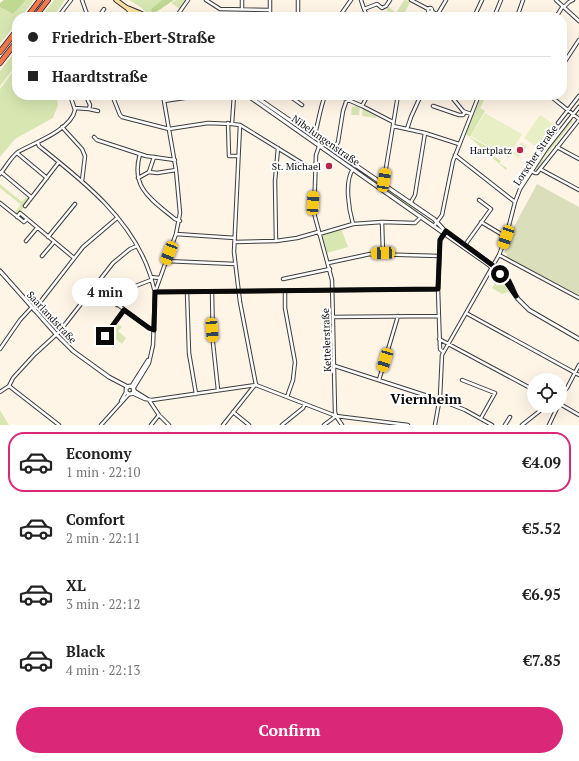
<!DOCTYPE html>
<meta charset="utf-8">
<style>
:root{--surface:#fff;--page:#f2f2f2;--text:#222;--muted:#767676;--line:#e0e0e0;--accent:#db2777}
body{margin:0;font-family:"PT Serif",serif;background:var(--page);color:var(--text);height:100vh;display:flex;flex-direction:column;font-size:15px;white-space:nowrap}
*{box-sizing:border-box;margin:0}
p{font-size:13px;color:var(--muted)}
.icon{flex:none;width:22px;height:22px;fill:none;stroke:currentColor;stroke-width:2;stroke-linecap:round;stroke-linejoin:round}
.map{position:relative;height:425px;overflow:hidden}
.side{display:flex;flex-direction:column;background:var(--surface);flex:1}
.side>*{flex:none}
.guide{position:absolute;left:12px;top:12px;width:555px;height:88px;border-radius:16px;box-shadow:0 4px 16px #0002;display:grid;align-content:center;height:88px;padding:0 16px;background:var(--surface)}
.fabs{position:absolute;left:527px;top:373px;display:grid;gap:8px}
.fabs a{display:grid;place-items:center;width:40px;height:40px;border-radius:50%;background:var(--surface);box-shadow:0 4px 16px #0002;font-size:20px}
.end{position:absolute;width:18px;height:18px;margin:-9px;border:5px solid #0a0a0a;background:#fff;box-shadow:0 0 0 2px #fff}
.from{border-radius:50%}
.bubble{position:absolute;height:28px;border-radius:14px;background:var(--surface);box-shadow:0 4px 16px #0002;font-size:13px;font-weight:600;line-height:28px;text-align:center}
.car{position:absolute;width:12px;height:24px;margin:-12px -6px;border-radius:5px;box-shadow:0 0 3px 1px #0007;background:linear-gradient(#f5c518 24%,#345 0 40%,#f5c518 0 76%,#345 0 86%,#f5c518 0)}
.guide b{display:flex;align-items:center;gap:14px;height:38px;font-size:15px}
.guide b+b{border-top:1px solid var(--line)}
.guide i{width:10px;height:10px;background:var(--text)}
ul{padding:7px 0 0;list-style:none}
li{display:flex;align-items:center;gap:12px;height:60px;margin:0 8px 6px;padding:0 8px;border:2px solid transparent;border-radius:16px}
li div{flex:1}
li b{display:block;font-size:15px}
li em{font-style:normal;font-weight:600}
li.on{border-color:var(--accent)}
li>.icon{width:36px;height:36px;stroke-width:1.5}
.cta{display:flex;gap:8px;margin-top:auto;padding:8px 16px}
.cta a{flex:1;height:46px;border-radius:24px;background:var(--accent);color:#fff;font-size:16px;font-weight:600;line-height:46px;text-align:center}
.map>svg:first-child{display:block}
.green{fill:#d8e7b2}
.forest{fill:#bfd892}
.cemetery{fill:#dadeba}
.pitch{fill:#e8efc4}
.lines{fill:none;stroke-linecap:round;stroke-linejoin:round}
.minor-casing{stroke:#3d3d3d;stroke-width:4.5}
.tertiary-casing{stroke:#3d3d3d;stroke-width:5}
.secondary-casing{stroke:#2c2c2c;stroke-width:5.5}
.motorway-casing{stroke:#1b1b1b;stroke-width:6}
.minor{stroke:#fff;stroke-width:2.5}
.tertiary{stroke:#fff;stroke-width:3}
.secondary{stroke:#fee2a2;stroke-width:3.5}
.motorway{stroke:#f37a50;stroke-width:4.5}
.route{stroke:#0a0a0a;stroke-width:5}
.poi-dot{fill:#b72548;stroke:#fff;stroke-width:1.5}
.labels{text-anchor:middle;stroke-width:4;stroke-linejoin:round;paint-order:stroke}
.street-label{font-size:10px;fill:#0a0a0a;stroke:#fff}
.poi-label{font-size:10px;fill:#0a0a0a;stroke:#fff;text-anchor:end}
.district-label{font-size:14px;font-weight:bold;fill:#0a0a0a;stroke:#fff}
</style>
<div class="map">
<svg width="579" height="425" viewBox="0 0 579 425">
<rect width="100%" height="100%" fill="#fff5e7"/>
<!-- green -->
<path class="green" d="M26,0H34L21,17H17V22L0,44V7L13,14Z
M54,0H65L53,17H41Z
M129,0H162L151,9L159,10L150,17L142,8Z
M176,0H186L180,9L171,3Z
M404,0L411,1L402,17H391L386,9L389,7L396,13Z
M17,49V64L0,86V71Z
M17,66V95H56L58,105L53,118L15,139L0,157V89Z
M482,95H487L480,108L485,111L470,137L497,152L494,156L501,161L499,163L507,168L506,170L465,133Z
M355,106L359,107L360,106L359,115H351L352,107H355Z
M363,107L365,108L364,110L367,111V109L368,112L374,115L375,113L376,118L362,116Z
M571,120L573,121L543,159L544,161L537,170L535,169L550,147Z
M352,162L378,181L376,184L350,166Z
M379,181L419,209L416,212L377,185Z
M0,184L22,202L26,197L27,198L28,196L29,197L24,204L25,206L17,215L14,213L20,206V204L0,188Z
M341,228L348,247L327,253L322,237L324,234Z
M494,272L503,280L510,293L507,292L502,294L492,288L498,277L492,274Z
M119,324L122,327L118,331L126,338L122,344L111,335Z
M0,410L9,425H0Z"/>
<!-- forest -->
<path class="forest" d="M4,0H26L13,14L0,7V3Z
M162,0H174L159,10L152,13L151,9Z"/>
<!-- cemetery -->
<path class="cemetery" d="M537,184L579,207V296L506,257L507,254L504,252L513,233L511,232Z"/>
<!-- pitch -->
<path class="pitch" d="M485,113L522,134L508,158L471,136Z
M540,115L556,126L540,149L524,138Z
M521,142L527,146L519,158L513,154Z"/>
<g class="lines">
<!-- minor casing -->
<g class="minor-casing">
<path id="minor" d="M82,0L88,17
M206,0L220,9L269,10
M361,0L364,9L377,4L382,8L386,6L390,0
M411,0L428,9
M556,0L579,21
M564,7L569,2L573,0
M428 10a2 2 0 1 1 4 0a2 2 0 1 1-4 0Z
M242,9V0
M364,9L367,16
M432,11L439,17
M58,17L71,0
M94,17L100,15L104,9
M176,17L188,0
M270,17V0
M298,17V0
M339,17L351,0
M436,17L446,0
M474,17L482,0
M494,17L501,0
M517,17L523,0
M556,17L563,6
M562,66L579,40
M112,95L120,115L122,117L169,129L208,123L232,124L240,125L310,168L315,169
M288,95L302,105
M337,95L362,106L393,122
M450,95L463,111L471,114
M549,95L579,119
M86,96L90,105L89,109
M293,98L296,95
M164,101L204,95
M362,106L368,95
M433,106L459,115H463L465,112
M75,108L89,109L98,111
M228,123L229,156H238
M558,123L579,96
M232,124L234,95
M240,125L234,252L240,302L256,385
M393,126L425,133L459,144
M62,127L82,149L85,156L82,181
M407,129L411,117L421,95
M94,137L97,140L146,156L175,160
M314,138C318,124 320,109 325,95
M321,141L316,155L314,213L332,280L335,412L336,416L342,425
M38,143L39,146C83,181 131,218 150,274C152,280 153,286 155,292
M557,147L579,159
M334,149L338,142L343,111L347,99
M17,153L47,178
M140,154C130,188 152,200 175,219L180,221
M455,155L515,202
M540,169L579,190
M531,171L535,173H537L579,120
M1,172L31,197
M149,172L154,157
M0,174C6,167 11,157 18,152C34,143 71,130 75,110L70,95
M138,178L149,172L157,173L176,170
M382,183L384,180L398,95
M411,202L415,195L425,133
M0,203L24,222L27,219
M25,206L59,162
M17,217L20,213L74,258
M382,222L383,253
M481,222L506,237
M353,224C349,210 344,182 353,169
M434,226L442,215L453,161L479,95
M176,234L235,238
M319,234L353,224L382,222L415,223L421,217
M48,237L75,204
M26,241L37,228
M276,241L275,181L278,148
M235,242L276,241L297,238L318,232
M465,245L491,209L479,200
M499,255L579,298
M42,256L54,242
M166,261L235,264
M328,263L370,254L439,256
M151,277L159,278
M283,279L330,269
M94,287L149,328L154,330
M285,291V308L295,362L293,380L287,397
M155,292L438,289
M187,292L189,353L196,394
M212,292L213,343L218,390
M117,305L133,287L151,280
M34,310L83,247L117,218
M466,313L579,375
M333,317L438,316
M105,336L124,310
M439,339L534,390
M0,349L20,320L32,307
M443,352L440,349L438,289L440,240L444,233
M335,366L440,400L465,410L492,425
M379,380L398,316
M462,380L495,393L481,418
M9,386L59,425
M131,387L148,360
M133,389L149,363L153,345L155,292L176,234L180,213L176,170L163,95
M133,390L149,400L159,415L169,425
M0,392L9,386L13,378L35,354L59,332L113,263L130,249L137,246
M132,393L145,399L152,400L256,385L336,416L408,425
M560,395L567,388L579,365
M121,401L126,392
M560,404L579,415
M233,412L249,425
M101,425L129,394
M151,425L159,415
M223,425L255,385
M282,425L303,408L305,404
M324,425L336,416
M435,425L440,397L442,355L499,255L506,237L515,202L520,189L546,149L579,107
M505,425L510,417
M522,425L546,406
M549,425L558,406"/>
</g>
<!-- tertiary casing -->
<g class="tertiary-casing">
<path id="tertiary" d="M136,17L140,13L143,14L145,17
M247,95L489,265L503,277L518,299L529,310L579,339
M253,95L434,219L445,231L460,242
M466,246L503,273L512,287
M0,271L56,334L73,351L109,377L128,387
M126 390a4 4 0 1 1 8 0a4 4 0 1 1-8 0Z"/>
</g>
<!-- secondary casing -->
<g class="secondary-casing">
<path id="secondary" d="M116,0L127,8L135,17
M128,8L140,13"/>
</g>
<!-- motorway casing -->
<g class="motorway-casing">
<path id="motorway" d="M27,17L40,0
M35,17L48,0
M0,52L17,30
M0,63L17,41"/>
</g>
<!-- minor -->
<use href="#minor" class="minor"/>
<!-- tertiary -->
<use href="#tertiary" class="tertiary"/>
<!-- secondary -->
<use href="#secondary" class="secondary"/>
<!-- motorway -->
<use href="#motorway" class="motorway"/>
</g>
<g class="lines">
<!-- route -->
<path class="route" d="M105,336L124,310L149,328L154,330L155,292L438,289L440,240L446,231L503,273L509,281L516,296L505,280L500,274"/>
</g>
<!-- markers -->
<g class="poi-dot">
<circle cx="520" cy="150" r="4"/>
<circle cx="329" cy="166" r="4"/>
</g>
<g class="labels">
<!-- street labels -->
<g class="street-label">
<text transform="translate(326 140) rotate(35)" y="4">Nibelungenstraße</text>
<text transform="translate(535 155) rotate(-56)" y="4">Lorscher Straße</text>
<text transform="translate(52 317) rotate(47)" y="4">Saarlandstraße</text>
<text transform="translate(326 340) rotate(-92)" y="4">Kettelerstraße</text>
</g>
<!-- poi labels -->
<g class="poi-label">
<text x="512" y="154">Hartplatz</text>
<text x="321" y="170">St. Michael</text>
</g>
<!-- district labels -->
<g class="district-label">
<text x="426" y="404">Viernheim</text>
</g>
</g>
</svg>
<div class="fabs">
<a><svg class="icon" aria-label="locate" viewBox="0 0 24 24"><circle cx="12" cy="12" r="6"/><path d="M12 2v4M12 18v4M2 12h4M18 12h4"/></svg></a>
</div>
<i class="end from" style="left:500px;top:274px"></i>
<i class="end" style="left:105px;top:336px"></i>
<div class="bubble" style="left:72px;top:278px;width:66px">4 min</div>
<i class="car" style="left:384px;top:180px;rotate:9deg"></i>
<i class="car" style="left:313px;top:203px;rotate:3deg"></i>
<i class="car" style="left:506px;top:237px;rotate:199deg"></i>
<i class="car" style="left:169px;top:253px;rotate:201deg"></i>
<i class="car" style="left:383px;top:253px;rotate:268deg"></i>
<i class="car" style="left:212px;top:330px;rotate:176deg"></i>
<i class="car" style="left:385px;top:360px;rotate:197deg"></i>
<div class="guide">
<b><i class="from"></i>Friedrich-Ebert-Straße</b>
<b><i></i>Haardtstraße</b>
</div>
</div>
<section class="side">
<ul>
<li class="on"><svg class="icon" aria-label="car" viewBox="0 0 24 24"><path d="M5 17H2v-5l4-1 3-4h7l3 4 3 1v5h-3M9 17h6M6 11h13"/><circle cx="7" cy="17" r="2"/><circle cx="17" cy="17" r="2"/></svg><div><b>Economy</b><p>1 min · 22:10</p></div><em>€4.09</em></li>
<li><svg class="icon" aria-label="car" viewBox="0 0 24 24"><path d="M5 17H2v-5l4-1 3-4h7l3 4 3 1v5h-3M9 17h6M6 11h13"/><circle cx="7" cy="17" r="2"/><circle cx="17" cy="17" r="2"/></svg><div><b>Comfort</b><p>2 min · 22:11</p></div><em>€5.52</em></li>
<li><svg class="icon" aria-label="car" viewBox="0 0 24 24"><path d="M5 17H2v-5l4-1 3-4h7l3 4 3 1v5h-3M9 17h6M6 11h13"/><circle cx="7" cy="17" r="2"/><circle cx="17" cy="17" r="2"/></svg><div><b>XL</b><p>3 min · 22:12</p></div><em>€6.95</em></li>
<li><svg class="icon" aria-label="car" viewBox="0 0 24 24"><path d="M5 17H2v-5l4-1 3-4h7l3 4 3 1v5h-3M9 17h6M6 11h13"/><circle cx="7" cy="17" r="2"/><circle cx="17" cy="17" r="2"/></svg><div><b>Black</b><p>4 min · 22:13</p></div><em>€7.85</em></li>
</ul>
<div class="cta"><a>Confirm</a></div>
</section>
